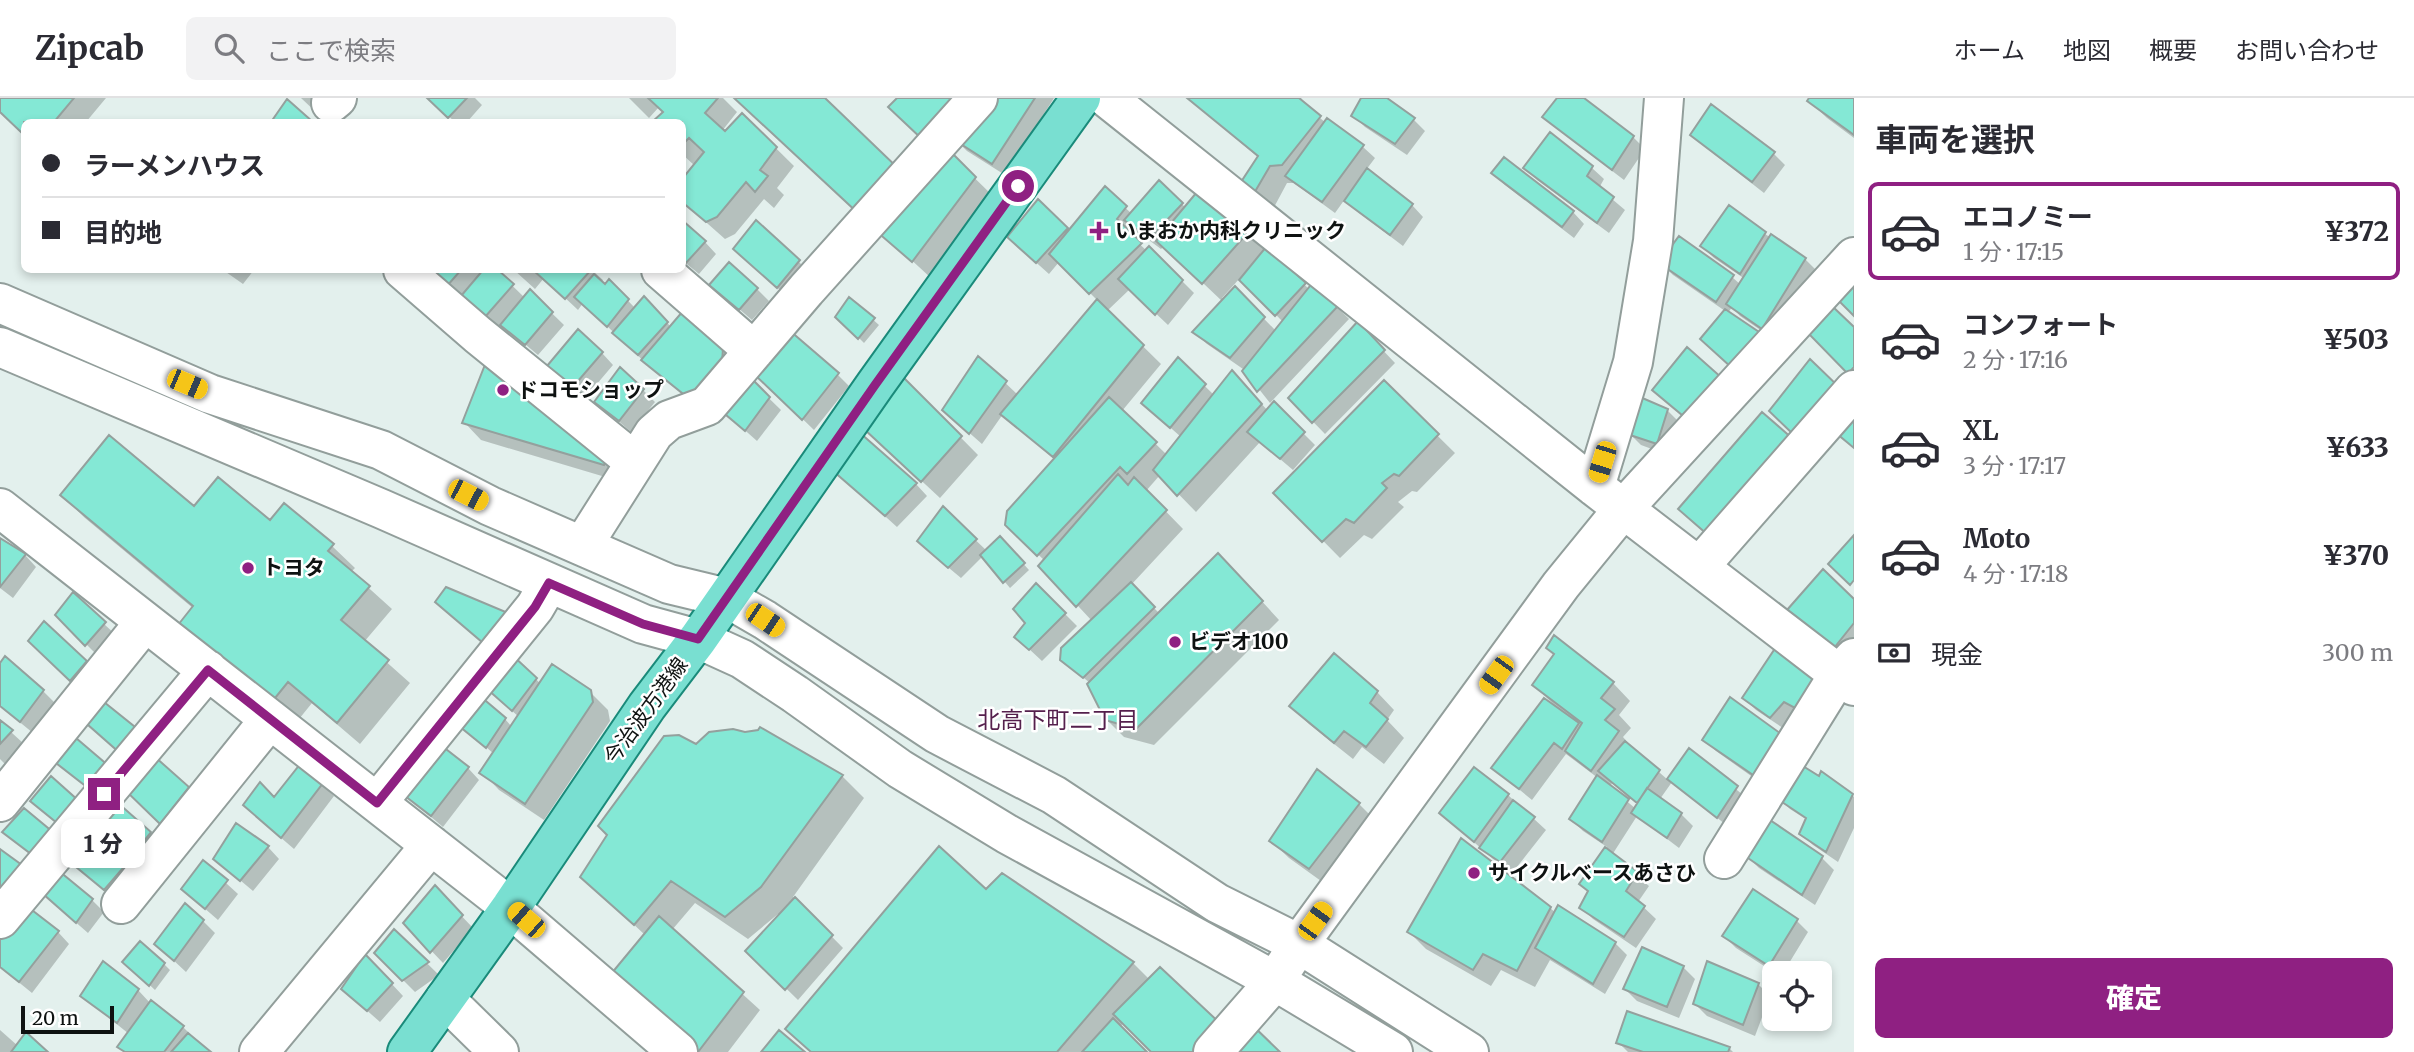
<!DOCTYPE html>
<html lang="ja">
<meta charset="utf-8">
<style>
:root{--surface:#fff;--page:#f2f2f3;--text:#2b2b33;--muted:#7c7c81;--line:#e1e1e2;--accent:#8f2082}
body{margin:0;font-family:Merriweather,"Noto Sans JP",serif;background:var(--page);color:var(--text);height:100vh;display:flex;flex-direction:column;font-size:26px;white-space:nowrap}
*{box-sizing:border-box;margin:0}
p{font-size:23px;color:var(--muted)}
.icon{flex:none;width:38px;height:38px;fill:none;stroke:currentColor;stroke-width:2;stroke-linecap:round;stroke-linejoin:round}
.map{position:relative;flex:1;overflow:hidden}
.details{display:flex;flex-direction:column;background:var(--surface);width:560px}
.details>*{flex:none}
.top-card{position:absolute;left:21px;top:21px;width:665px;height:154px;border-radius:10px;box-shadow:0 4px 10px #0003;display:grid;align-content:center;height:154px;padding:0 21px;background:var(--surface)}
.controls{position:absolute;left:1762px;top:863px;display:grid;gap:14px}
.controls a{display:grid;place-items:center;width:70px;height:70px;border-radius:10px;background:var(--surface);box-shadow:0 4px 10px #0003;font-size:35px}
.scale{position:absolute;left:21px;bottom:18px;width:93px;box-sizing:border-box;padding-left:7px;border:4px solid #0e1211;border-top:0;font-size:19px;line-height:24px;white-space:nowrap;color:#0e1211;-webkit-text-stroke:5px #fff;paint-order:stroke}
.end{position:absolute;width:32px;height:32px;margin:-16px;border:9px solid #8f2082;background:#fff;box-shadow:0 0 0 4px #fff}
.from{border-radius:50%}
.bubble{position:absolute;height:49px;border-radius:10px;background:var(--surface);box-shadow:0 4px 10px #0003;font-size:23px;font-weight:800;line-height:49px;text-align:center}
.car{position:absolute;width:21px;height:42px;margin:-21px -10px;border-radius:9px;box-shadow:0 0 5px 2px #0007;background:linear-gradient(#f5c518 24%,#345 0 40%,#f5c518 0 76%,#345 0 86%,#f5c518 0)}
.top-card b{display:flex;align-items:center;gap:24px;height:66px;font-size:26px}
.top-card b+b{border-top:2px solid var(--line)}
.top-card i{width:18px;height:18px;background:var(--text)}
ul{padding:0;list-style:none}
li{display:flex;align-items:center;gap:21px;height:98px;margin:0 14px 10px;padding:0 7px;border:4px solid transparent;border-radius:10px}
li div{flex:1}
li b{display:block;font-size:26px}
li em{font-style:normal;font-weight:800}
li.current{border-color:var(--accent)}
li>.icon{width:63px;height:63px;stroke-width:1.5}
h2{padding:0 21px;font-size:32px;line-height:84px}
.pay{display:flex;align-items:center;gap:18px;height:77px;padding:0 21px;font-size:26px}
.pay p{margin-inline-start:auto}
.primary-button{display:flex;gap:14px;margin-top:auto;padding:14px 21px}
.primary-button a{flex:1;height:80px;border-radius:10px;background:var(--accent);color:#fff;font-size:28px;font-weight:800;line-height:80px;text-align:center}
header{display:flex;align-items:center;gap:42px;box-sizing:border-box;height:98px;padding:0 35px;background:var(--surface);border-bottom:2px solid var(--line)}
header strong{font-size:33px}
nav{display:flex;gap:38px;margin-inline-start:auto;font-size:24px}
.search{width:490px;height:63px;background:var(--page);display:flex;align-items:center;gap:18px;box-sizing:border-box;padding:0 24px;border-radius:10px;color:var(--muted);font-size:26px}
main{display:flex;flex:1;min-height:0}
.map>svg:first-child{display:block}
.shadow{fill:#0003;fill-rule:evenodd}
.building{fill:#84e8d5;stroke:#94a09d;stroke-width:2}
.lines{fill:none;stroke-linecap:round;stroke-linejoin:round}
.minor-casing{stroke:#929e9b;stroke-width:42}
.major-casing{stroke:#1a8a7a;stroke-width:42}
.minor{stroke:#fff;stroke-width:38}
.major{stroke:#79dfd1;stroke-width:38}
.route{stroke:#8f2082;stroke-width:9}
.poi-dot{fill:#8f2082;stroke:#fff;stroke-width:2.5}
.labels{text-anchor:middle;stroke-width:5;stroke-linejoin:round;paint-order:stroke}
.poi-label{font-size:21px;font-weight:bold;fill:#0e1211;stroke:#fff;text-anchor:start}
.street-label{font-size:21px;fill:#0e1211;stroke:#fff}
.neighbourhood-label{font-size:23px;fill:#55204d;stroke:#fff}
</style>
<header>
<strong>Zipcab</strong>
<div class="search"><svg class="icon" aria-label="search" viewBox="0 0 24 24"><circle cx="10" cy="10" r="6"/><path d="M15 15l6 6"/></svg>ここで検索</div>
<nav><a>ホーム</a><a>地図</a><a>概要</a><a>お問い合わせ</a></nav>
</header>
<main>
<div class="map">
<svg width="1854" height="954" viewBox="0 0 1854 954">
<rect width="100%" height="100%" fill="#e3f0ed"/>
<!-- shadow -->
<path class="shadow" d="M2,0H106L86,24H24V35L0,12Z
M301,0H337L318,16Z
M429,0H475L482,7L467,24H455Z
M629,0H723L737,14L722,33L725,35L742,17L794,68L777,90L784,97L774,110L764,101L735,136L725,141L682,103L695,68L682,56V24H655L665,15L659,9L649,20Z
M735,0H822L901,75L950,56L993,98L931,180Z
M989,0H1054L1005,77L967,53L955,41Z
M1188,0H1301L1307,9L1326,25L1328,23L1363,49L1375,60L1366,72L1412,107L1423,119L1403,148L1358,114L1345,101L1335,115L1294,85H1287L1272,113L1243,84L1259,60Z
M1363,0H1384L1413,21L1425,33L1407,57L1365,29L1353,17Z
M1560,0H1581L1633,39L1645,51L1624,82L1556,30L1544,19Z
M1811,0H1854V40L1827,20L1809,3Z
M1692,37L1773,55L1785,67L1764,95L1704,48Z
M1526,70H1592L1604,81L1599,90L1625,112L1609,135L1537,82Z
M1493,75L1573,114L1584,126L1574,140L1505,87Z
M1159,84L1186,110L1202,91L1309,191L1314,186L1349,221L1270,305L1243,271L1207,246L1195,234L1223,204L1164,148L1161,151L1138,134L1133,140L1147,153L1149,150L1194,195L1168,227L1130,191L1107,213L1161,266L1122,313L1167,357L1181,339L1155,316L1178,262L1214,297L1249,292L1268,313L1274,306L1315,347L1293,372L1260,344L1196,414L1160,377L1146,393L1183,431L1131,487L1160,516L1236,475L1279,522L1154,647L1124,639L1106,621L1090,585L1062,562L1092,523L1041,468L1045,463L1007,427L1055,362L1003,316L982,346L957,324L979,260L1018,297L1098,203L1059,164L1049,176L1021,151L1038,103L1070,134L1105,91L1132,116ZM1240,180L1283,224L1276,233L1235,191L1225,202L1222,200Z
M1765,136L1805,161L1817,173L1775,242L1740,218L1732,209L1728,215L1673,177L1661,165L1732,179L1741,187L1745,181L1714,160L1702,148Z
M705,144L716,156L699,176L682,162Z
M747,163H798L810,175L789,200Z
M223,172H254L243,186Z
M431,172H496L525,200L530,194L564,227L538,257L501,226L498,229Z
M514,172H592L603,182L601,185L605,189L609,183L635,210L655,212L671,229L721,251L734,264L705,313L655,274L583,205L578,212L544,180L535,191Z
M757,191L769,203L752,222L724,198Z
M850,201L879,227L864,245L838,219Z
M1358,226L1395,265L1325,336L1290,300Z
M602,255L613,267L585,300L561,280Z
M756,276H837L849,288L814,332Z
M899,277L978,357L940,400L883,347Z
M746,278L781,312L757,343L721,311Z
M1384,285L1455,355L1417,394L1412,393L1398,404L1404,409L1372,441L1364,437L1340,460L1276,395Z
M643,292L655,304L631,334L596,303Z
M1667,312L1679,324L1668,357L1641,347L1629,335Z
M464,324L610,354L622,384L481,342Z
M846,383L916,386L927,398L897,429Z
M62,397L194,411L270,425L332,448L355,470L351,474L392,511L364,544L410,585L360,646L312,605L295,626L194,511L85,420Z
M943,411L987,453L1000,440L1029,472L1010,490L983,458L961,480L931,455Z
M0,442L25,457L36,469L13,500L0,490Z
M1036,487L1077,528L1042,563L1028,550V525Z
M1854,503V551L1846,561L1801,524Z
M57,517L104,526L116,537L98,558Z
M44,525L98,577L83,593L42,555Z
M511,558L541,586L590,594L608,612L610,623L544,722L499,692L482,674L494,656L462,628L505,621L512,629L519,619L500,602Z
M0,569L43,593L55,605L33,635L0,608Z
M1613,585L1630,603L1619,617L1631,630L1623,639L1635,653L1668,682L1689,653L1748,701L1730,730L1672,684L1660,701L1681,716L1693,728L1679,750L1637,718L1612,757L1649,788L1638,804L1656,821L1636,850L1593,821L1581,809L1590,794L1581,786L1607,749L1583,733L1571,721L1598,680L1566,656L1532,702L1493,670L1555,608L1534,587ZM1612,685L1639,707L1636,711L1610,689Z
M1827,593L1783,630L1756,612L1744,600Z
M1377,594L1394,612L1387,622L1404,640L1384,666L1362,649L1353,661L1309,626L1292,608Z
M1730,601L1768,690L1716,653L1704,641Z
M0,624L23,645L5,666L0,661Z
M696,649L842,678L864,700L793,799L843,850L798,902L748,853L780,818L778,816L748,841L695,805L672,832L760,912L728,954H688L645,837L582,778Z
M155,660L200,703L173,736L140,705Z
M302,668L334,698L294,751L257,719Z
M468,670L479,682L443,729L398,691Z
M1508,697L1546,732L1513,774L1493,761L1441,715Z
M1852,697L1854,699V730L1838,764L1813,747L1801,735L1807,722L1790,711L1778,699Z
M1359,706L1376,723L1328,788L1289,760L1271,743Z
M1768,723L1822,760L1834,772L1815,807L1759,770L1747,758Z
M150,736L162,747L144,769L113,740Z
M268,749L279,761L253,793L215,761Z
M203,764L238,796L218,822L195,802Z
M122,772L133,783L117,803L84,775Z
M435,790L473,830L443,865L405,825Z
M986,793L1133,865L1150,882L1223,930L1277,954H1154L1124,924L1120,929L1145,954H811L788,931Z
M92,802L104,814L88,835L56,807Z
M1550,810L1556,815L1615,845L1627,857L1605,896L1550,862L1535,889L1501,872L1491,888L1426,851L1409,834Z
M1796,822L1808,834L1783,875H1775L1736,850L1724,838Z
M203,823L215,835L186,874L156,846Z
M394,833L439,877L415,894L376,855Z
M58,834L69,846L32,895L0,869V843Z
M125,864L164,866L170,872L155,892Z
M1683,869L1695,881L1679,920L1637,903L1625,891Z
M377,870L403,898L380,924L355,902Z
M1758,886L1770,898L1755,938L1707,918L1695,906Z
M138,892L151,906L183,929L208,954H125L129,936L82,898Z
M0,932L18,948L46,954H0Z
M1618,944L1729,950L1733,954H1628Z"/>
<!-- building -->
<path class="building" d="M0,0H74L54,24H24V37L0,14Z
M427,0H467L448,20Z
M648,0H718L705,15L725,33L742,15L777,49L760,72L768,78L755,94L746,84L717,119L706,124L682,104V81L704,54L689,40L682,47V24H652L663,14Z
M734,0H825L902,74L859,116Z
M897,0H959L923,42L888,9Z
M987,0H1035L992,66L953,41Z
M1187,0H1299L1321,18L1282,67L1270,68L1253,97L1241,84L1258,58Z
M1361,0H1387L1415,20L1395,46L1351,18Z
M1557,0H1584L1634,38L1612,72L1542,19Z
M1809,0H1854V37L1807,3Z
M287,1L313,24H271Z
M1711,6L1775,54L1752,84L1690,37Z
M1327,20L1364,47L1322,104L1285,78Z
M1550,34L1593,68L1587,78L1614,99L1597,125L1523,70Z
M950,53L976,79L912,164L876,133Z
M1504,59L1574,113L1562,129L1491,75Z
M1367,70L1413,106L1390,137L1344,103Z
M1159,82L1183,105L1149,141L1124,122Z
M1105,88L1127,108L1117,121L1142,145L1089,196L1049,156Z
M1202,88L1251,131L1202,186L1156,143Z
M1038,101L1068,130L1036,165L1007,139Z
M1729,107L1766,134L1740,176L1700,148Z
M682,122L706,143L686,165L682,162Z
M756,122L800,162L777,190L733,151Z
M1771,136L1806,160L1762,231L1726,206Z
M1679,138L1734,177L1716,204L1659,165Z
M1149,148L1183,182L1155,217L1118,181Z
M1266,149L1306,185L1275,218L1239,182Z
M729,164L758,190L739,212L709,187Z
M429,172H461L447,188Z
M483,172H498L514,186L485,219L461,198Z
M533,172H591L565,201Z
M594,176L605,186L609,181L629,201L607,229L574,199Z
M1854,182V218L1837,201Z
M1314,183L1338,208L1257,294L1242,273Z
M1235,188L1265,219L1230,260L1192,234Z
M530,191L553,214L525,247L500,227Z
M644,198L668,224L638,257L612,235Z
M849,199L875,220L858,241L835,219Z
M1097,201L1144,247L1053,359L1000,316Z
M1831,207L1854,229V269L1848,276L1808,235Z
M1725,211L1759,234L1731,269L1700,241Z
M683,213L723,250L722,265L692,303L641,262Z
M1358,223L1385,252L1312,325L1288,300Z
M578,231L603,254L572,290L547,268Z
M789,232L839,275L802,322L754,276Z
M1687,249L1722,280L1688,322L1652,292Z
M978,258L1007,283L969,336L942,312Z
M488,259L611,353L604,367L462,325Z
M1178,259L1206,286L1170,330L1141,305Z
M1810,261L1839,289L1796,339L1769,313Z
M620,269L644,291L619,323L594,304Z
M1232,272L1262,306L1177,398L1153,372Z
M898,274L962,338L921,384L863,330Z
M746,275L770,299L745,333L719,311Z
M1384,282L1439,336L1399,378L1394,376L1382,385L1387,390L1354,425L1346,421L1322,444L1273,395Z
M1109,299L1157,344L1127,376L1120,369L1037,458L1005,427L1007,413Z
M1640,299L1668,311L1657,346L1627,336Z
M1274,303L1305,334L1280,361L1247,334Z
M1854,312V350L1836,335Z
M1762,314L1793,341L1708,437L1678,411Z
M859,334L917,385L885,418L832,372Z
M109,337L194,408L218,379L270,422L284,405L334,446L328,453L370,488L341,522L389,562L337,625L288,584L271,605L178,527L193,508L60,397Z
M1118,376L1128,387L1134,379L1167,412L1076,509L1038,468Z
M943,408L977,441L948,470L917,443Z
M1854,437V482L1850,487L1828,466Z
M1000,438L1025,465L1003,485L980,457Z
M0,440L26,456L0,489Z
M1218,455L1263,503L1136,631L1105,622L1087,586Z
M1823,471L1854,501V525L1834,550L1787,512Z
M1131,484L1155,509L1083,580L1060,562L1061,550Z
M1036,485L1066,515L1029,552L1014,539L1025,525L1013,511Z
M446,489L515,518L489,550L435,504Z
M73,494L106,524L85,548L55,517Z
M44,523L87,563L70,583L28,543Z
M1554,537L1614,584L1601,600L1615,611L1605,622L1619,633L1591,673L1565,653L1582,625L1532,587L1554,556L1546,550Z
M1776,549L1816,580L1795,610L1784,604L1770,620L1742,600Z
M1334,555L1378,593L1370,605L1388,621L1366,649L1344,633L1334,645L1289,608Z
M511,556L537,580L512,613L486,590Z
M5,558L44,592L20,624L0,608V565Z
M552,566L591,592L593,604L525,706L479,675Z
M480,598L506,620L486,650L459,628Z
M1730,599L1784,638L1756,679L1702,642Z
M1544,600L1579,625L1562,651L1554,645L1519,691L1491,670Z
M104,604L140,633L121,656L87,626Z
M0,622L13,632L0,646Z
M760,629L843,677L761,789L725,819L671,783L634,827L580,779L607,737L598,728L664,638L679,637L696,646L709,634L733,631L745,634L758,632Z
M76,640L110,669L92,693L56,665Z
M433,641L469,669L431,718L396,691Z
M1625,643L1660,672L1637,705L1598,673Z
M1689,650L1738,688L1717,720L1667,681Z
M154,658L189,689L160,726L126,693Z
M301,665L323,685L281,740L243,707L260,684L274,699Z
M1798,665L1819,678L1821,673L1853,696L1826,754L1799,736L1806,720L1776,700Z
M1474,669L1509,696L1474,744L1439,715Z
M1317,671L1360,705L1309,771L1269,743Z
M1597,677L1629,701L1602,744L1569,721Z
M51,678L80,704L62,729L30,703Z
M1647,690L1682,715L1667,740L1631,715Z
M1513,702L1535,719L1500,764L1479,750Z
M118,705L151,734L132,758L98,728Z
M24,710L54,735L35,759L2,734Z
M1767,720L1823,758L1802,797L1745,758Z
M236,725L269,748L240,783L213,761Z
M89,740L123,770L104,792L70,764Z
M1461,740L1551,809L1517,873L1483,856L1473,872L1407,834Z
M939,748L986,791L1002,775L1134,864L1057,954H811L785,931Z
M1605,749L1638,774L1626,793L1645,808L1624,839L1579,810L1588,793L1579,786Z
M0,751L26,770L7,794L0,789Z
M203,762L228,782L205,811L181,791Z
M59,773L93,801L76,825L42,795Z
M435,787L463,817L430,855L403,825Z
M1753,791L1798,821L1769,868L1722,838Z
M795,799L833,837L785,892L745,853Z
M185,805L204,822L174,863L154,846Z
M1558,807L1616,844L1593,886L1535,850Z
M28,809L59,833L19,884L0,869V840Z
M659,818L744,894L698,954H688L611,876Z
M394,831L429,864L402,883L374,855Z
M140,843L165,865L149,888L122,864Z
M1642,849L1684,868L1667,909L1623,891Z
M365,856L393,885L367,913L341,891Z
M103,863L139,891L117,925L80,898Z
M1707,863L1759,885L1743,927L1693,906Z
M1160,869L1224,929L1200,954H1151L1113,916Z
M151,902L184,928L164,954H125L117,949Z
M1627,913L1730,949L1728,954H1643L1616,945Z
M1113,920L1147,954H1082Z
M1247,922L1280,954H1218Z
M779,932L805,954H761Z
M26,934L48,954H11Z
M188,935L211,954H171Z"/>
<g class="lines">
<!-- minor casing -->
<g class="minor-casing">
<path id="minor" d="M1107,0L1595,389L1854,588
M331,5L337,0
M403,172L478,237L635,364
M661,172L754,253
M0,205L210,296L381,352L490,408L669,486L727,500L765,522L937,636L1054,697L1217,805L1299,846L1469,954
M0,249L382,411L643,526L698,541L742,561L795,596L900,671L1007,736L1275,883L1393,954
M1595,389L1633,264L1653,143L1664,0
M0,410L496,798L678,954
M583,447L654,335L669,322L707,308L806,192L978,0
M1699,469L1854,292
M0,704L145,524
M377,705L535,509L549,485
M1724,761L1839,576L1854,560
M121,806L270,621
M0,821L208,572
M445,901L499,954
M259,954L431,747
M1213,954L1275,883L1299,846L1561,487L1623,411L1854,159"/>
</g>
<!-- major casing -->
<g class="major-casing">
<path id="major" d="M407,954L511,809L647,608L698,541L875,287L1081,0"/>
</g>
<!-- minor -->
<use href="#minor" class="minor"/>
<!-- major -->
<use href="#major" class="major"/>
</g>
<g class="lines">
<!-- route -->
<path class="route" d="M104,696L208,572L377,705L535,509L549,485L643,526L698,541L875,287L1018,88"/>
</g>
<!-- markers -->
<g class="poi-dot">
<path d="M1095.5 122.5h7v7h7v7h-7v7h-7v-7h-7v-7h7z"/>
<circle cx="503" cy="292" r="7"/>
<circle cx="248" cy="470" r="7"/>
<circle cx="1175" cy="544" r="7"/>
<circle cx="1474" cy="775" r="7"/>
</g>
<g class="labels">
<!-- poi labels -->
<g class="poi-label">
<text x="1115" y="140">いまおか内科クリニック</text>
<text x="517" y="299">ドコモショップ</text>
<text x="262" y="477">トヨタ</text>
<text x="1189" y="551">ビデオ100</text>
<text x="1488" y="782">サイクルベースあさひ</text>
</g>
<!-- street labels -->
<g class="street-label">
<text transform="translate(646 613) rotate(-54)" y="7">今治波方港線</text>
</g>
<!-- neighbourhood labels -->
<g class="neighbourhood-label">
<text x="1058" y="630">北高下町二丁目</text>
</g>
</g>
</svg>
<div class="controls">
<a><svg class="icon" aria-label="locate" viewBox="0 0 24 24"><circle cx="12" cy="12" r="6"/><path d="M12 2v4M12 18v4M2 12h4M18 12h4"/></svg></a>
</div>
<div class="scale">20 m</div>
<i class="end from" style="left:1018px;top:88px"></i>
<i class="end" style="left:104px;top:696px"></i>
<div class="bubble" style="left:61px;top:721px;width:84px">1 分</div>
<i class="car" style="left:187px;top:286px;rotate:113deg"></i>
<i class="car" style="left:1602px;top:364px;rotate:197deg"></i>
<i class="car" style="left:468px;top:397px;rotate:117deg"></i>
<i class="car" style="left:765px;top:522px;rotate:124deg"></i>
<i class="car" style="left:1496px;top:577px;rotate:216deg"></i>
<i class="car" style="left:526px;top:822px;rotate:311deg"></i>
<i class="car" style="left:1315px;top:823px;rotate:36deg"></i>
<div class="top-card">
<b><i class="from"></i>ラーメンハウス</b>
<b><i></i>目的地</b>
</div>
</div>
<section class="details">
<h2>車両を選択</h2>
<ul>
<li class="current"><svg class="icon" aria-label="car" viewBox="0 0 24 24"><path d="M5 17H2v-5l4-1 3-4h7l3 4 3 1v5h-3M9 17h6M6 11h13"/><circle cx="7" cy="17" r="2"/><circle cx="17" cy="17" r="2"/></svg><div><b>エコノミー</b><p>1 分 · 17:15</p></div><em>¥372</em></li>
<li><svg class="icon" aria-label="car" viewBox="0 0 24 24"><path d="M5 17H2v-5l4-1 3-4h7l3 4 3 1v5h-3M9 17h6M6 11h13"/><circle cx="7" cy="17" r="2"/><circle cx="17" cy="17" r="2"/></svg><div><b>コンフォート</b><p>2 分 · 17:16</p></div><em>¥503</em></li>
<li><svg class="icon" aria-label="car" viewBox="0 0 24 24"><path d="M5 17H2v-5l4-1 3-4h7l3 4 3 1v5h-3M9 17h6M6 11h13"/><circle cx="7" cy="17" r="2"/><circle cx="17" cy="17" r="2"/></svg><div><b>XL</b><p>3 分 · 17:17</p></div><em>¥633</em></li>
<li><svg class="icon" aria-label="car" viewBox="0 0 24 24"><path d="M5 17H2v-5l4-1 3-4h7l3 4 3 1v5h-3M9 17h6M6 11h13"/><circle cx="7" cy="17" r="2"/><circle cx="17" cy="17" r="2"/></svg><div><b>Moto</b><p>4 分 · 17:18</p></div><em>¥370</em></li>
</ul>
<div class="pay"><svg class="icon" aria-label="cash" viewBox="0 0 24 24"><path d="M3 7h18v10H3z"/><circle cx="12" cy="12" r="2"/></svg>現金<p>300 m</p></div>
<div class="primary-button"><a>確定</a></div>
</section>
</main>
